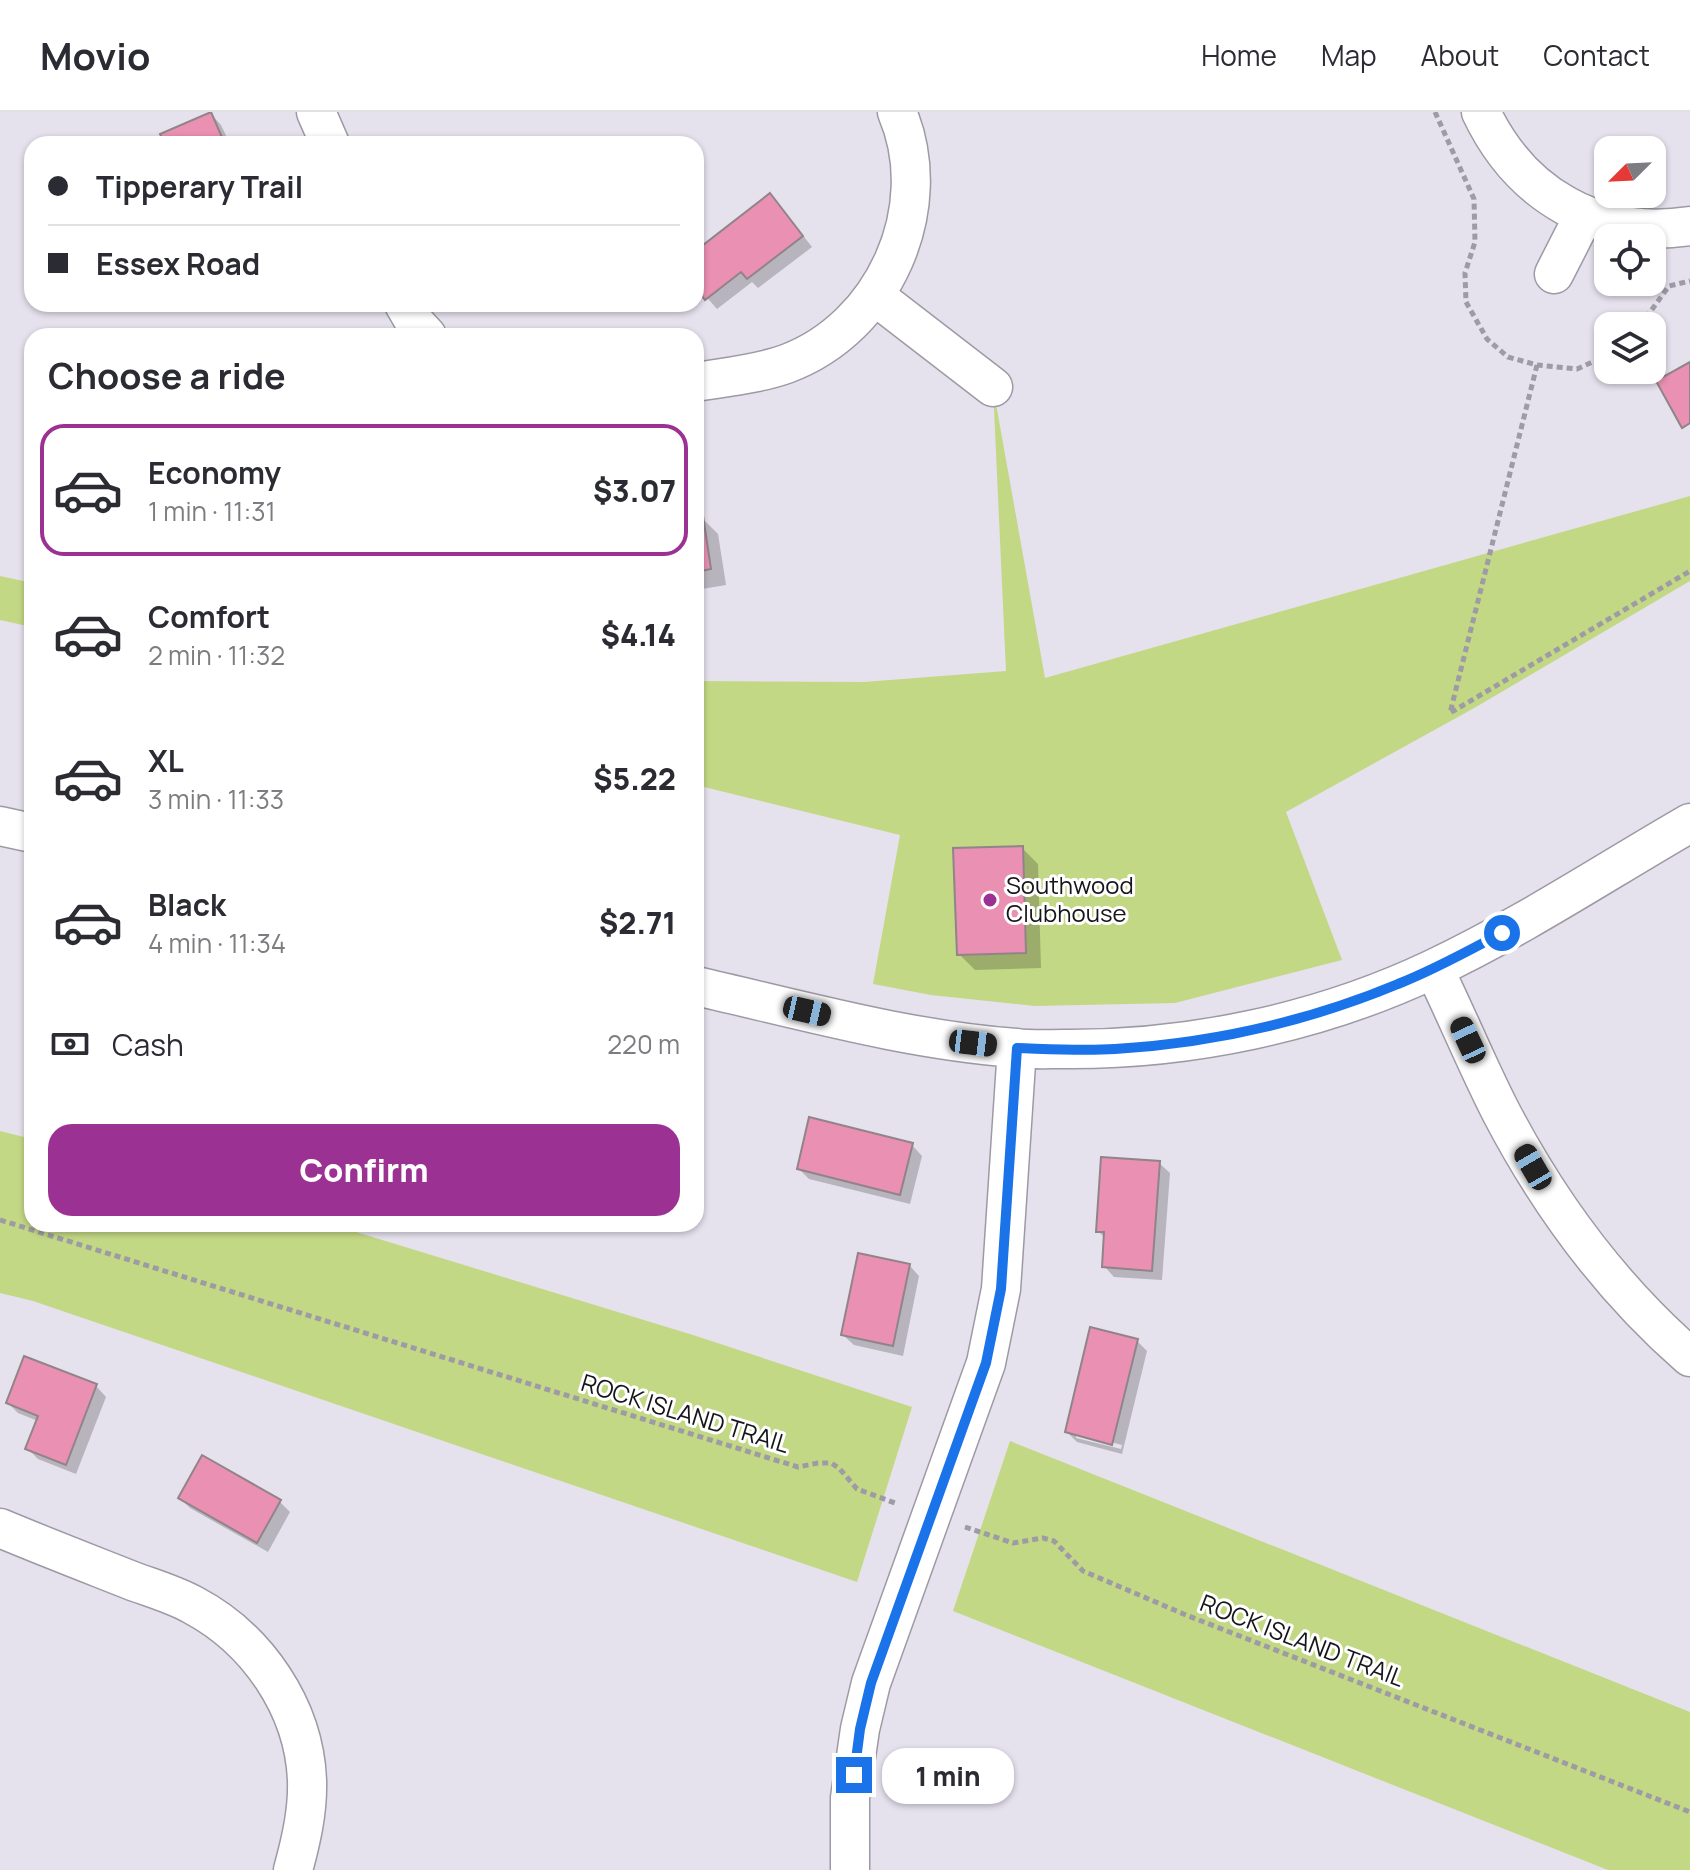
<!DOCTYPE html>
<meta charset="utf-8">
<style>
:root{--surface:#fff;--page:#f2f2f3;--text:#2b2b33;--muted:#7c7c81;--line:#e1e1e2;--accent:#9a3193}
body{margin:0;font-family:Manrope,sans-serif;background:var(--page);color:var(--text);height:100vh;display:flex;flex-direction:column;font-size:30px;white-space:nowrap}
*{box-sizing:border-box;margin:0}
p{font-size:26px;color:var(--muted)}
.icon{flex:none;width:44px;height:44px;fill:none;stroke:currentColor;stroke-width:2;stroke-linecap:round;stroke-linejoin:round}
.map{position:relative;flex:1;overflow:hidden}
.details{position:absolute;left:24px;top:216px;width:680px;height:904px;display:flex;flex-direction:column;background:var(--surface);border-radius:24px;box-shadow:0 2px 6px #0004}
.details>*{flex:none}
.banner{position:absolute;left:24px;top:24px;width:680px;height:176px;border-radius:24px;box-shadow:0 2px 6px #0004;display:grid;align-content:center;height:176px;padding:0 24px;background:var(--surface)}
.needle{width:52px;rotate:246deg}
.fabs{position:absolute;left:1594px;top:24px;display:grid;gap:16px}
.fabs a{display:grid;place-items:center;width:72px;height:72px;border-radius:16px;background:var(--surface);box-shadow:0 2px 6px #0004;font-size:40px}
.end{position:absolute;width:36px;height:36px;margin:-18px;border:10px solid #1a73e8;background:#fff;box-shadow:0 0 0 4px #fff}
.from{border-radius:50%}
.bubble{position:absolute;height:56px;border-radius:24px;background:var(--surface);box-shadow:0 2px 6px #0004;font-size:26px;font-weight:800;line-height:56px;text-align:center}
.car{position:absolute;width:24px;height:48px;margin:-24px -12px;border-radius:10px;box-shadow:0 0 6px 2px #0007;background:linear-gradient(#222 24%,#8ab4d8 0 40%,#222 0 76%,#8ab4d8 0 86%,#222 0)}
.banner b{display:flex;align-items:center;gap:28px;height:76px;font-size:30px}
.banner b+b{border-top:2px solid var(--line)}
.banner i{width:20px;height:20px;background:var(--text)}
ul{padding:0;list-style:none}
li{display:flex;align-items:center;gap:24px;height:132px;margin:0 16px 12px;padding:0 8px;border:4px solid transparent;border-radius:24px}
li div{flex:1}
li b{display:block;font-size:30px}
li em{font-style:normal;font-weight:800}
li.current{border-color:var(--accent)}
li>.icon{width:72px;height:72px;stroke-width:1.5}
h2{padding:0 24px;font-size:36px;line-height:96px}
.pay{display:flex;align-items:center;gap:20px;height:88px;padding:0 24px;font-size:30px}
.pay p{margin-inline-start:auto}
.cta{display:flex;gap:16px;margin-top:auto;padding:16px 24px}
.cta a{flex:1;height:92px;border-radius:24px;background:var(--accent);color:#fff;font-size:32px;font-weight:800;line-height:92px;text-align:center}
header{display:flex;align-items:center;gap:48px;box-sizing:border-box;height:112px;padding:0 40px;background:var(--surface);border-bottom:2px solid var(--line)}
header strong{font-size:38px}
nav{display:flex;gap:44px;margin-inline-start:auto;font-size:28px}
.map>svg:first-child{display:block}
.green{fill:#c3d885}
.shadow{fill:#0003;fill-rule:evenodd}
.building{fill:#ea90b2;stroke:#918488;stroke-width:2}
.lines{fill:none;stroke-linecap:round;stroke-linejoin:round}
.minor-casing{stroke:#9e9aa5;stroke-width:41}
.path{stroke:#9e9ba4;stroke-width:5;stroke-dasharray:6 4;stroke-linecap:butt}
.minor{stroke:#fff;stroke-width:38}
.route{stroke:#1a73e8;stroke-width:10}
.poi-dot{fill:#9a3193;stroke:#fff;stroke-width:3}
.labels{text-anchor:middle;stroke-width:6;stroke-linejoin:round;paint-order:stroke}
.poi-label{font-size:24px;fill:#161519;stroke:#fff;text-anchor:start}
.street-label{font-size:24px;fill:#161519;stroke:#fff}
</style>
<header>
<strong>Movio</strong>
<nav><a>Home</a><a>Map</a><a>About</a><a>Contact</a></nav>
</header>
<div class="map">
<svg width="1690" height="1758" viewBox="0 0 1690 1758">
<rect width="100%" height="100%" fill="#e5e1ed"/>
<!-- green -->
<path class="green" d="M993,275L1045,566L1690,384V469L1476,595L1286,700L1342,848L1175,891L1035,894L931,883L873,872L900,723L696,673V569L864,570L1006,559Z
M0,464L28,470L32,468V515L0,508Z
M0,1019L32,1027V1112H330L693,1223L912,1295L857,1470L33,1189L0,1181Z
M1010,1329L1690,1600V1758H1608L953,1499Z"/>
<!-- shadow -->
<path class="shadow" d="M211,2L221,13L230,32H167Z
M770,83L780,94L812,135L758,176L752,170L717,197L696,173V131L703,135Z
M702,406L718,422L726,473L696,478V407Z
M1022,736L1038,752L1041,856L975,858L959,842Z
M912,1033L922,1044L910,1092L809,1067L799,1057Z
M1159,1051L1170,1061L1162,1168L1114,1165L1104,1154L1106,1127L1098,1119Z
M909,1153L919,1164L903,1244L854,1233L843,1223Z
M1137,1229L1147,1239L1122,1342L1077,1330L1067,1320ZM1076,1321L1122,1333L1121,1337L1076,1326Z
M96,1274L106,1285L76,1362L38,1347L27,1336L38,1309L18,1301L8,1291Z
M180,1386L280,1390L290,1400L268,1440L190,1396Z"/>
<!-- building -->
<path class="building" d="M211,0L225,32H165L160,22Z
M770,81L803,124L747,167L741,160L705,188L696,176V129L698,127L703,133Z
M1690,250V311L1682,316L1656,269Z
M703,404L711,457L696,460V405Z
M1023,734L1026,841L957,843L953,736Z
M809,1005L913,1031L900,1083L797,1057Z
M1101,1045L1160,1049L1152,1159L1102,1155L1104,1120H1096Z
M858,1141L910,1152L893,1234L841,1223Z
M1090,1215L1138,1227L1112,1333L1065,1320Z
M24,1244L97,1272L66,1353L25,1337L38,1304L6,1291Z
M202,1343L281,1388L257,1431L178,1386Z"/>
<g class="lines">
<!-- minor casing -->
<g class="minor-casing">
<path id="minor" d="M316,0L330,32
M1481,0C1521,84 1598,128 1690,114
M1554,162L1584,103
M875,184L993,275
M404,192L415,211L427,224
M696,270C726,265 758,262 786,252C884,216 938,96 897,0
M0,714L32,721
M1434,857C1457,904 1477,953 1501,1000C1549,1092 1612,1177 1690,1245
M696,874C802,898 907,928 1016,936C1032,938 1048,937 1064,937C1189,938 1319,911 1433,857C1522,815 1605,760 1690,711
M0,1416C43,1434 87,1451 130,1468C151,1476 173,1482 193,1493C257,1527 304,1595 307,1668C308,1699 301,1729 293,1758
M850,1758V1686L860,1617L871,1571L986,1251L1001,1177L1017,936"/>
</g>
<!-- path -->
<path class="path" d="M1435,0L1474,87L1475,130L1465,161L1466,190L1487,227L1508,245L1537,253L1577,257L1608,243
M1640,214L1669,174L1690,169
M1537,253L1450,601L1690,459
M0,1108L798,1355L818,1351H831L839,1356L857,1377L895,1391
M965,1415L1013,1431L1043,1426L1054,1429L1083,1459L1186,1503L1690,1700"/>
<!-- minor -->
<use href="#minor" class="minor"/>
</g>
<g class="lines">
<!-- route -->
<path class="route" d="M854,1663L860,1617L871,1571L986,1251L1001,1177L1017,936C1049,937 1082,939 1115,937C1211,931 1309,909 1398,872C1434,858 1468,839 1502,821"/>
</g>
<!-- markers -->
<circle class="poi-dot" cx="990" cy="788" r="8"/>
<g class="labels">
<!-- poi labels -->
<g class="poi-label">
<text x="1006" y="782">Southwood<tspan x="1006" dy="28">Clubhouse</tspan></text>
</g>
<!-- street labels -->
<g class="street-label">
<text transform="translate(685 1302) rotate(17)" y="8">ROCK ISLAND TRAIL</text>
<text transform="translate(1302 1529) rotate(21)" y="8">ROCK ISLAND TRAIL</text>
</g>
</g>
</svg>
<div class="fabs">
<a><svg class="needle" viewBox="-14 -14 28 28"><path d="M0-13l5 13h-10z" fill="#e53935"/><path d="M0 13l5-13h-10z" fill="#7c7c81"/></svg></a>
<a><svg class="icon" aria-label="locate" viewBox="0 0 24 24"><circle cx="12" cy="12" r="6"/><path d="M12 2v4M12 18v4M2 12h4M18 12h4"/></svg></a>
<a><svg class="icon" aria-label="layers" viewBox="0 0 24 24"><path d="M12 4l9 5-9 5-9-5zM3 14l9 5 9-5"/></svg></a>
</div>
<i class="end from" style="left:1502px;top:821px"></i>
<i class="end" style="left:854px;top:1663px"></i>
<div class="bubble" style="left:882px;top:1636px;width:132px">1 min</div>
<i class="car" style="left:807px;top:899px;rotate:103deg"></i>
<i class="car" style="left:1468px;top:928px;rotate:335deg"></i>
<i class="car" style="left:973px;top:931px;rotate:97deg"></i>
<i class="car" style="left:1533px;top:1055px;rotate:330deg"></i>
<div class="banner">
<b><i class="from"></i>Tipperary Trail</b>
<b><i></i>Essex Road</b>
</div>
<section class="details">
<h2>Choose a ride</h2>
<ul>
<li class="current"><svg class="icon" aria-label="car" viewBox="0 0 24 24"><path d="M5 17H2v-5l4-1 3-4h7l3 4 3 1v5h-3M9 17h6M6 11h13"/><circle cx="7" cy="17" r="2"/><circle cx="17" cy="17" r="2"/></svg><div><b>Economy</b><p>1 min · 11:31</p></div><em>$3.07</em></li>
<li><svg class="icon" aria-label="car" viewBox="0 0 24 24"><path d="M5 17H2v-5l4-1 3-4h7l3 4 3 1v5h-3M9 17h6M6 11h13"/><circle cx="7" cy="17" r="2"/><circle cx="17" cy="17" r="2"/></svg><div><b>Comfort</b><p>2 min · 11:32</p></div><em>$4.14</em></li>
<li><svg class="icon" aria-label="car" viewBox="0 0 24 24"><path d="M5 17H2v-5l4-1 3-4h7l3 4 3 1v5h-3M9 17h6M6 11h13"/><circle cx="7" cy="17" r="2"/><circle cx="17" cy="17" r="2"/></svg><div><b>XL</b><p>3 min · 11:33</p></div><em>$5.22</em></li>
<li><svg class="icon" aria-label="car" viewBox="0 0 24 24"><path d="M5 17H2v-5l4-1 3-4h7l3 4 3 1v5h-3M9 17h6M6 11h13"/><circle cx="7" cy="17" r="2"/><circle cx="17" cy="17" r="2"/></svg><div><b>Black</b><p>4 min · 11:34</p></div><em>$2.71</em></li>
</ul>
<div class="pay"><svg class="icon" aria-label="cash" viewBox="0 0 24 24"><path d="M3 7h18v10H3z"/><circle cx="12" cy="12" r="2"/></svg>Cash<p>220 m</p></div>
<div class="cta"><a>Confirm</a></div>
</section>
</div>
